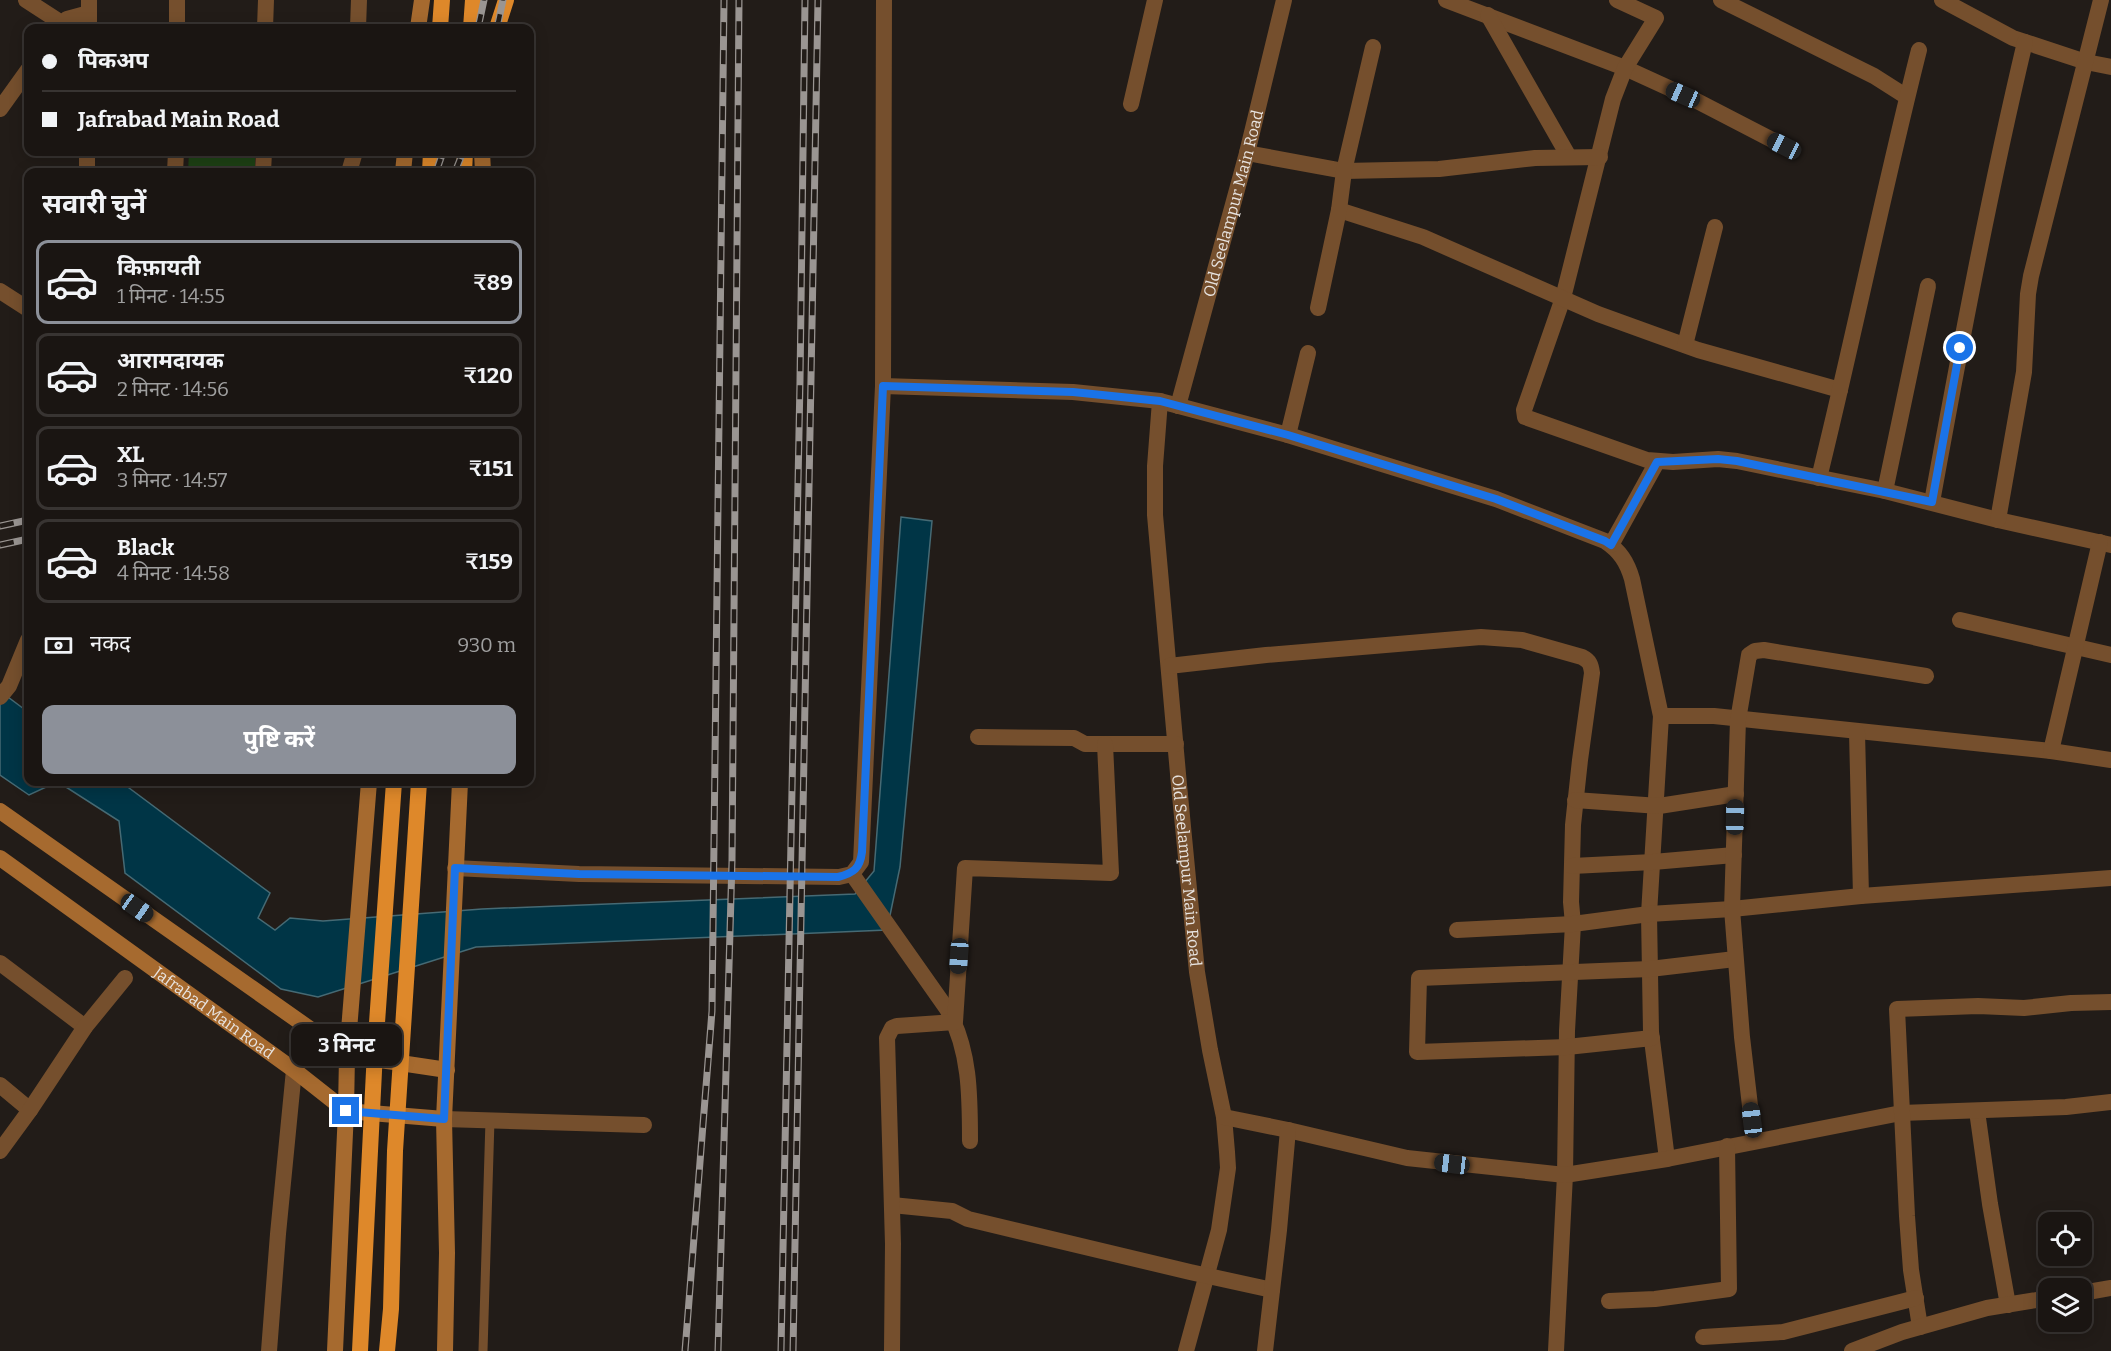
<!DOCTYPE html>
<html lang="hi">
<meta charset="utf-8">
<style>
:root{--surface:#1a1512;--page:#272220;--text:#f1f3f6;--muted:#9f9f9f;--line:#383432;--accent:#8c9099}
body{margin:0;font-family:Bitter,"Noto Sans Devanagari",serif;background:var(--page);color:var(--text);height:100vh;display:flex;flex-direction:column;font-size:22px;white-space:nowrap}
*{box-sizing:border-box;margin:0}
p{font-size:20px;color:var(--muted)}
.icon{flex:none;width:33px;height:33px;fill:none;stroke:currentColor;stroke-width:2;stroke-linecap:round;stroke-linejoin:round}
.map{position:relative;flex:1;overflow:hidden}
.drawer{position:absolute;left:24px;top:168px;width:510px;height:618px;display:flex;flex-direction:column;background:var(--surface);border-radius:12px;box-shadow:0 3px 15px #0003,0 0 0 2px var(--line)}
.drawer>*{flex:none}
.top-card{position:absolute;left:24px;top:24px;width:510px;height:132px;border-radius:12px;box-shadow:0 3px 15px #0003,0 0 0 2px var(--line);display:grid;align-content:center;height:132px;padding:0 18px;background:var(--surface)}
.controls{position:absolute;left:2038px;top:1212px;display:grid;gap:12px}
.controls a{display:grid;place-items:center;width:54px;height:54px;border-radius:12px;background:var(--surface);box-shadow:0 3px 15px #0003,0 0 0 2px var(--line);font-size:30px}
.end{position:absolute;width:27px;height:27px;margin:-14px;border:8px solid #1a73e8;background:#fff;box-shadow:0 0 0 3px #fff}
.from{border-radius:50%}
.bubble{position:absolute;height:42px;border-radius:12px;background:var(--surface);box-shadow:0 3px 15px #0003,0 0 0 2px var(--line);font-size:20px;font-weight:700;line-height:42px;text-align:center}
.car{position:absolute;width:18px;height:36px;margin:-18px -9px;border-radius:8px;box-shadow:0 0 4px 2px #0007;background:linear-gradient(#222 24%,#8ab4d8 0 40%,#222 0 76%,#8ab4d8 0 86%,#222 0)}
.top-card b{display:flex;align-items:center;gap:21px;height:57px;font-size:22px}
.top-card b+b{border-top:2px solid var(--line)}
.top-card i{width:15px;height:15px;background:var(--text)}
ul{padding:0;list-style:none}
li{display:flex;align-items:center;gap:18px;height:84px;margin:0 12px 9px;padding:0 6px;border:3px solid var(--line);border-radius:12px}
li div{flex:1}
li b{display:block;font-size:22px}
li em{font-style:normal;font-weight:700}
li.active{border-color:var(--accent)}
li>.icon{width:54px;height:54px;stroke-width:1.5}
h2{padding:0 18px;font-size:27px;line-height:72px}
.pay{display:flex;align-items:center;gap:15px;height:66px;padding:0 18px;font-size:22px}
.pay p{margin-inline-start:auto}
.primary-button{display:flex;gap:12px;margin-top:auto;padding:12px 18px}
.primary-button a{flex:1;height:69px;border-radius:12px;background:var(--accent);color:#fff;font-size:24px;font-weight:700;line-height:69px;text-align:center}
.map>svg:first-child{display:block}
.green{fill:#1e4215}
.water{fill:#003546;stroke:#466a74;stroke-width:1.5}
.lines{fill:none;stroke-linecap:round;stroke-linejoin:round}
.service{stroke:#754f2d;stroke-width:9}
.minor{stroke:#754f2d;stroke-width:16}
.secondary{stroke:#a66a2f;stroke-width:16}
.trunk{stroke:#de882a;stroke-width:16}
.rail-casing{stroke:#9a9592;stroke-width:7}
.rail{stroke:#221c18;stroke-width:4.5;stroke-dasharray:14;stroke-linecap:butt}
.route{stroke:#1a73e8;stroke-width:8}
.labels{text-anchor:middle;stroke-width:4.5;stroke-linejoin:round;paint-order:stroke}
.street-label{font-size:16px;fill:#e8e4e1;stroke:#221c18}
</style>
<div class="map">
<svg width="2111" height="1351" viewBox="0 0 2111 1351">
<rect width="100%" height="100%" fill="#221c18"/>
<!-- green -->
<path class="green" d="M189,152H255V172H188Z"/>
<!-- water -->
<path class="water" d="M901,517L932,521L900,867L887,930L476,947L318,997L281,989L125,873L119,821L58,782H121L270,893L258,918L275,930L290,918L323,921L482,909L855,894L874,871Z
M0,691L28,712V782H57L29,795L0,775Z"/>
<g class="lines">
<!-- service -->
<path class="service" d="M483,1351L490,1120"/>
<!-- minor -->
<g class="minor">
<path d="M26,0L63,24"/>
<path d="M1446,0L1625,68L1695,100L1784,146"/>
<path d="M1617,0L1656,18L1625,68L1613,99L1563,298L1524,410L1525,417L1647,460L1673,462L1718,459L1737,461L1885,491L1998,520L2111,545"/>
<path d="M1721,0L1874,76L1907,97"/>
<path d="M1942,0L2013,38L2086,62L2111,67"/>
<path d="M1488,15L1569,157"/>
<path d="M60,28L67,19L89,13"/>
<path d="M89,28V0"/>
<path d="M177,28V0"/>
<path d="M265,28L266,0"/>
<path d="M358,28L359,0"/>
<path d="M1131,104L1155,0"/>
<path d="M0,109L28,70"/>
<path d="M1247,153L1344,171L1439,169L1535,158L1600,157"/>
<path d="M87,172V152"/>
<path d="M175,172L176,152"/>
<path d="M263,172L264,152"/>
<path d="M349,172L355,152"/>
<path d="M1339,210L1423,237L1598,314L1656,335L1698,350L1840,390"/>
<path d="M0,291L28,309"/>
<path d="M1318,308L1339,210L1344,171L1373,47"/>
<path d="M1685,345L1715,227"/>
<path d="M883,386L1073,392L1160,401L1288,435L1496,499L1605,541C1620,551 1627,562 1632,579L1661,716L1649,914L1651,1032L1667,1159"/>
<path id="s1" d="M1160,401L1155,466V515L1179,785L1197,972L1210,1050L1224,1117L1227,1152L1228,1168L1219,1230L1186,1351"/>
<path id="s2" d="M1178,406L1247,153L1284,0"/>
<path d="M1288,435L1308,353"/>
<path d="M1819,478C1854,336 1883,192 1919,50"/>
<path d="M1885,491L1928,286"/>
<path d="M1932,502C1960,348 1989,194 2025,42"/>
<path d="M1998,520L2024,372L2028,294L2031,276L2101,0"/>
<path d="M1611,545L1657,462"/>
<path d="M1960,620L2111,655"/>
<path d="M1169,666L1266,655L1481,637L1522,640L1582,657C1590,661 1591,665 1592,673L1580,760L1573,825L1571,902L1573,924L1567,1031L1565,1175L1556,1351"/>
<path d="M0,697L9,686L28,640"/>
<path d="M1661,716H1714L2051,751L2111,760"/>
<path d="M1857,732L1861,896"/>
<path d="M978,737L1074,738L1085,744H1176"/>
<path d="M2051,751L2100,542"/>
<path d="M1575,800L1659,806L1736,794"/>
<path d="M1572,866L1653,862L1734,855"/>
<path d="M455,868L579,874L839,877L852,874L861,862L883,386L884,0"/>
<path d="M852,874L947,1009C970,1049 970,1096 970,1141"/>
<path d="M1457,930L1573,924L1649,914L1732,909L1861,896L2111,878"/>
<path d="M0,963L85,1027"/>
<path d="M1652,1038L1567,1047L1417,1052L1419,978L1650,969L1735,959"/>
<path d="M0,1085L30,1110"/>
<path d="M1977,1111L1990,1204L2008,1305"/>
<path d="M1224,1117L1288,1130L1407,1158L1565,1175L1667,1159L1901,1113L2066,1107L2111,1102"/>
<path d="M444,1119L644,1125"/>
<path d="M1754,1140L1742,1037L1732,909L1738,720L1749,655L1755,651L1764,650L1926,676"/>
<path d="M0,1151L30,1110L85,1027L125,978"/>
<path d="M892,1205L952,1211L968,1219L1190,1272L1272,1290"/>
<path d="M2082,1293L2111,1288"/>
<path d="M1609,1301L1655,1299L1729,1289L1727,1146"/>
<path d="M1920,1327L1911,1270L1907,1216L1897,1009L1978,1006L2024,1008L2071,1003L2111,1002"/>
<path d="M1703,1337L1783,1332L1916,1298"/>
<path d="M269,1351L278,1234L294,1070"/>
<path d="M892,1351L893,1244L887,1038L892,1028L897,1026L955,1022L965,868L1111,873L1105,744"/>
<path d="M1265,1351L1279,1230L1288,1130"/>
<path d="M1852,1351L1902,1332L1987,1308L2049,1298"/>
</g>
<!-- secondary -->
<g class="secondary">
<path d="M418,28L422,0"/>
<path d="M482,152L483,172"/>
<path d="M403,172L405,152"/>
<path d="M0,811L347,1055L447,1070"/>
<path id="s3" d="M0,858L294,1070L346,1111L444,1119"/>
<path d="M335,1351L346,1111L347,1055L369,782"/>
<path d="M445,1351L447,1253L444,1119L460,782"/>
</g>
<!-- trunk -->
<path class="trunk" d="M440,28L442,0
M471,28L473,0
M497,28L506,0
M430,172L431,152
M464,172L465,152
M360,1351L375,1051L394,782
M387,1351L391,1309L395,1151L419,782"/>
<!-- rail casing -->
<g class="rail-casing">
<path id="rail" d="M478,28L484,0
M497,28L503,0
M436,172L443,152
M455,172L463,152
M0,526L28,520
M0,545L28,539
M685,1351L712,1011L724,0
M718,1351L732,861L739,0
M781,1351L800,381L805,0
M793,1351L818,0"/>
</g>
<!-- rail -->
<use href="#rail" class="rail"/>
</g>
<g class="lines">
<!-- route -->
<path class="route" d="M346,1111L444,1119L455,868L579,874L838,877C854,873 860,868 862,852L883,386L1073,392L1160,401L1288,435L1496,499L1605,541L1611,545L1657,462L1718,459L1737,461L1932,502L1960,348"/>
</g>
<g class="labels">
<!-- street labels -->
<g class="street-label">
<text dy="6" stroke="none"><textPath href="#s2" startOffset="210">Old Seelampur Main Road</textPath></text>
<text dy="6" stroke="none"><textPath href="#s1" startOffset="471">Old Seelampur Main Road</textPath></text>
<text dy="6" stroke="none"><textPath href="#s3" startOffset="264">Jafrabad Main Road</textPath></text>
</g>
</g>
</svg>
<div class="controls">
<a><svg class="icon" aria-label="locate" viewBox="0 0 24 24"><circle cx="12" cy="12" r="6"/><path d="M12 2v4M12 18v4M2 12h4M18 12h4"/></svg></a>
<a><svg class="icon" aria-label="layers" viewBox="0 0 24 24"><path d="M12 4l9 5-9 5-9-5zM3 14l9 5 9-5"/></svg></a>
</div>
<i class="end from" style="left:1960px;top:348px"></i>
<i class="end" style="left:346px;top:1111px"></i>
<div class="bubble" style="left:291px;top:1024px;width:111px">3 मिनट</div>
<i class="car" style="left:1683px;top:95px;rotate:294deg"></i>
<i class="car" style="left:1784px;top:146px;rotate:297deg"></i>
<i class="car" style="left:1735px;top:817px;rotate:1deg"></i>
<i class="car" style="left:137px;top:908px;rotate:125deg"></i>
<i class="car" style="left:959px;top:956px;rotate:184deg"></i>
<i class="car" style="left:1752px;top:1120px;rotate:353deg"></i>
<i class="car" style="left:1452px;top:1164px;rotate:277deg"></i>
<div class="top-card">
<b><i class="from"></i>पिकअप</b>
<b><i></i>Jafrabad Main Road</b>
</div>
<section class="drawer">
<h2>सवारी चुनें</h2>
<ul>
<li class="active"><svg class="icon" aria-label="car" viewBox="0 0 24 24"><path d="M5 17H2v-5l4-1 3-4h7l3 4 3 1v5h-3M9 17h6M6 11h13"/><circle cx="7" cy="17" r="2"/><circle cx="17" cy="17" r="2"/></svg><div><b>किफ़ायती</b><p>1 मिनट · 14:55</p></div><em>₹89</em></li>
<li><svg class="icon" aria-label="car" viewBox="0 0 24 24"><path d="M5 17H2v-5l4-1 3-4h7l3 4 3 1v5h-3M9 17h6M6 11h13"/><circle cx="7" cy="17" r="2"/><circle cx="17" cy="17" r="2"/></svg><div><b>आरामदायक</b><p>2 मिनट · 14:56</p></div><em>₹120</em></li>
<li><svg class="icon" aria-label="car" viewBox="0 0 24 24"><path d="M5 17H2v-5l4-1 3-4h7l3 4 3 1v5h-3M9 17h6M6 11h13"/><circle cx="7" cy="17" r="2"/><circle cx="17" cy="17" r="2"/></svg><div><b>XL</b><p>3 मिनट · 14:57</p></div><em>₹151</em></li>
<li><svg class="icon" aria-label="car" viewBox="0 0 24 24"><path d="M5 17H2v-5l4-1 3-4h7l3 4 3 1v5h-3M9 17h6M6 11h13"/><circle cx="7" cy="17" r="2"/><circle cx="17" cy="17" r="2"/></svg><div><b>Black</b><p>4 मिनट · 14:58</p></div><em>₹159</em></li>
</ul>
<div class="pay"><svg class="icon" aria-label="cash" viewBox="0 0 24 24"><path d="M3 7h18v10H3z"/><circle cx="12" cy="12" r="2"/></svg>नकद<p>930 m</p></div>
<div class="primary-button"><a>पुष्टि करें</a></div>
</section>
</div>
